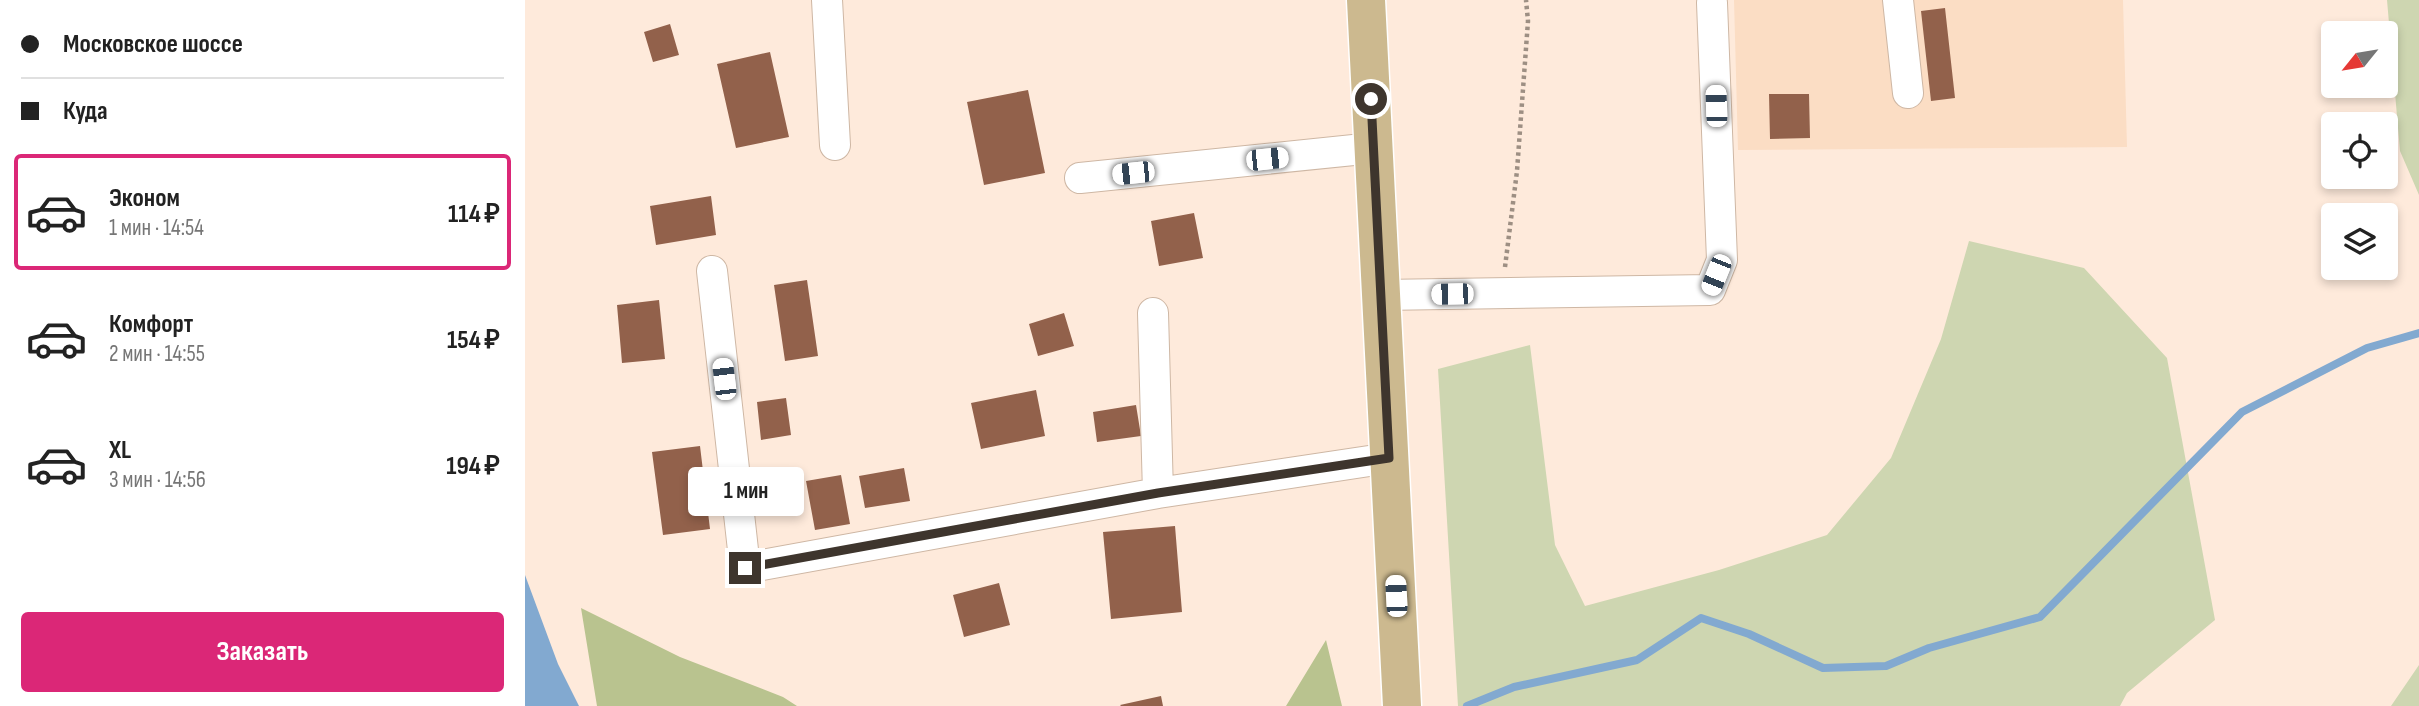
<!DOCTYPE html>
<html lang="ru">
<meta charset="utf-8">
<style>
:root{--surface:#fff;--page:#f2f2f2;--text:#222;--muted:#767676;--line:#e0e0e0;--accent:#db2777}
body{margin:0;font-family:"Sofia Sans Condensed",sans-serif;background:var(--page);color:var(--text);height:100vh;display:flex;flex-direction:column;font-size:26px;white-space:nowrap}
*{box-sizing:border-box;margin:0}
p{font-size:23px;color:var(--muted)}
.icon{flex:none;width:38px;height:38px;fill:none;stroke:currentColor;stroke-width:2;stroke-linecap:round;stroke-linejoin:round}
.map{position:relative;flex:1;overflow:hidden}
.drawer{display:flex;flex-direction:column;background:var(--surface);width:525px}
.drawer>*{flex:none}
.guide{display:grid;align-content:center;height:154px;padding:0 21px;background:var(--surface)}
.needle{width:46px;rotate:240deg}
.fabs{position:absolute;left:1796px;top:21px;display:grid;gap:14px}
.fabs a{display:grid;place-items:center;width:77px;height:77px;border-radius:7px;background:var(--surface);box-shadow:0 4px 10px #0003;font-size:35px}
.end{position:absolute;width:32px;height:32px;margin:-16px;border:9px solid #3e352d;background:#fff;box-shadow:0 0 0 4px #fff}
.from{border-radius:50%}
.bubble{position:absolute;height:49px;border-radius:7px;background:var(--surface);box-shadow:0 4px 10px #0003;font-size:23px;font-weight:700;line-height:49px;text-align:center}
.car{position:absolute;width:21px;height:42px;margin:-21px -10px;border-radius:9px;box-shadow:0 0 5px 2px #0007;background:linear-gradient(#fff 24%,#345 0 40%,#fff 0 76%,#345 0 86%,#fff 0)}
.guide b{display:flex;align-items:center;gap:24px;height:66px;font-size:26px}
.guide b+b{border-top:2px solid var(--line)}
.guide i{width:18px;height:18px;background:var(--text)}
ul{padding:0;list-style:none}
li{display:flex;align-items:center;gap:21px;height:116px;margin:0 14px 10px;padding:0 7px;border:4px solid transparent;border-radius:7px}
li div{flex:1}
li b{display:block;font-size:26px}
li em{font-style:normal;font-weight:700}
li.selected{border-color:var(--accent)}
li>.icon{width:63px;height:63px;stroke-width:1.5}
.action{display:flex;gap:14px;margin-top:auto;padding:14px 21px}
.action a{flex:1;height:80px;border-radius:7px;background:var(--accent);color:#fff;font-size:28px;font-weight:700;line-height:80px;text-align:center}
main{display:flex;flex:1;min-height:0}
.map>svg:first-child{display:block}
.built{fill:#fbddc4}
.green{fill:#ced6b1}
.forest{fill:#b9c38f}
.water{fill:#82a9d0}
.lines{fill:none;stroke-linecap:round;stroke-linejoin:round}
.stream{stroke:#82a9d0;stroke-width:8}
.building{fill:#92614b}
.minor-casing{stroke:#ceb7a4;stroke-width:32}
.major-casing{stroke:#fff;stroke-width:41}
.path{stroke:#9d8f83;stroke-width:4.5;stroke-dasharray:3.5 3.5;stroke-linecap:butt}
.minor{stroke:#fff;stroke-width:30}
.major{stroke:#ccb98f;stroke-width:38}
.route{stroke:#3e352d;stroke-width:9}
</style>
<main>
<section class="drawer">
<div class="guide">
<b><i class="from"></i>Московское шоссе</b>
<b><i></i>Куда</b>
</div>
<ul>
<li class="selected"><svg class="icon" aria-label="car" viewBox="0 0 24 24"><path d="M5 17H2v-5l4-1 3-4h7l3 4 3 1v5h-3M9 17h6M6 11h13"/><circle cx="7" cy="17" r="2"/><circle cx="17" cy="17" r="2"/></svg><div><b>Эконом</b><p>1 мин · 14:54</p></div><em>114 ₽</em></li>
<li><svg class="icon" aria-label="car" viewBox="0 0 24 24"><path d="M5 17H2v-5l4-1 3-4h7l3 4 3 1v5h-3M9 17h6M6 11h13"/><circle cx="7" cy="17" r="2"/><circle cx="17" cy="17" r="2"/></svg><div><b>Комфорт</b><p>2 мин · 14:55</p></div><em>154 ₽</em></li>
<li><svg class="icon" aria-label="car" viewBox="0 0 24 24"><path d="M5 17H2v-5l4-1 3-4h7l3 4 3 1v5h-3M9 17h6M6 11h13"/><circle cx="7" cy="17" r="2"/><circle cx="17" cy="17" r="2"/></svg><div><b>XL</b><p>3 мин · 14:56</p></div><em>194 ₽</em></li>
</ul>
<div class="action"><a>Заказать</a></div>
</section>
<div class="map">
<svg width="1894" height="706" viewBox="0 0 1894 706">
<rect width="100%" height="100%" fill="#feeadb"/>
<!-- built -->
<path class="built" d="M1209,0H1598L1602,147L1213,150Z"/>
<!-- green -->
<path class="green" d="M1862,0H1894V195L1875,151Z
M1444,241L1559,268L1642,358L1690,620L1602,693L1595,706H933L913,369L1005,345L1030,545L1060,606L1194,570L1302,535L1366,458L1416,339Z
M1894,665V706H1866Z"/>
<!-- forest -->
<path class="forest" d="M56,608L155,657L258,697L272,706H72Z
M801,640L817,706H761Z"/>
<!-- water -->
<path class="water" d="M0,575L33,664L54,706H0Z"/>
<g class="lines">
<!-- stream -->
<path class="stream" d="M942,706L989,687L1112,660L1176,618L1224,634L1298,668L1361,666L1404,648L1515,617L1717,412L1842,348L1894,333"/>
</g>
<!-- building -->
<path class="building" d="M1420,8L1430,98L1406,101L1396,11Z
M145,24L154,55L128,62L119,32Z
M245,52L264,137L211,148L192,64Z
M503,90L520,173L459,185L442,102Z
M1244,94H1284L1285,138L1245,139Z
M186,196L191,235L131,245L125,206Z
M669,213L678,258L634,266L626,221Z
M282,280L293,356L260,361L249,285Z
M134,300L140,359L97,363L92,305Z
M539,313L549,346L513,356L504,324Z
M511,390L520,436L456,449L446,403Z
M261,398L266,435L236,440L232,402Z
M611,405L616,436L572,442L568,412Z
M175,446L185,529L138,535L127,452Z
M379,468L385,501L340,508L334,476Z
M316,475L325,524L290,530L281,481Z
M650,526L657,612L586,619L578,532Z
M474,583L485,625L439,637L428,595Z
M636,696L638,706H596L595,705Z"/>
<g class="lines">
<!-- minor casing -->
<g class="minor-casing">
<path id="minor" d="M302,0L310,145
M1373,0L1383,93
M555,178L848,148
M187,271L220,568L633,493L864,458
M856,295L1185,290L1197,260L1187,3
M628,313L633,493"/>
</g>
<!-- major casing -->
<g class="major-casing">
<path id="major" d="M841,0L877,706"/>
</g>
<!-- path -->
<path class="path" d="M980,267L992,171L1003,21L1001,0"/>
<!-- minor -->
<use href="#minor" class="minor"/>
<!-- major -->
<use href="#major" class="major"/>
</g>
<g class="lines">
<!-- route -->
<path class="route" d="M220,568L633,493L864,458L846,99"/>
</g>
</svg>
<div class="fabs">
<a><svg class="needle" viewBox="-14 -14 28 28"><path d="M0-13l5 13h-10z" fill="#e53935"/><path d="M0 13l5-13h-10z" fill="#767676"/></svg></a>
<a><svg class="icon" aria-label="locate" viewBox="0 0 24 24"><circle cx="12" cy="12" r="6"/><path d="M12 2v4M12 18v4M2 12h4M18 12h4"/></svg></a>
<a><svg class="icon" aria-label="layers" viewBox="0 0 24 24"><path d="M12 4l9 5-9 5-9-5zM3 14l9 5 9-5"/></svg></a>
</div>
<i class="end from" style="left:846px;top:99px"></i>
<i class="end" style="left:220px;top:568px"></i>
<div class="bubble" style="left:163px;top:467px;width:116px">1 мин</div>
<i class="car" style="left:1191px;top:106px;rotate:358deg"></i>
<i class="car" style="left:742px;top:159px;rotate:84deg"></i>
<i class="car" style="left:608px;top:173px;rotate:264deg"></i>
<i class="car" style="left:1191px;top:275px;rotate:202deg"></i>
<i class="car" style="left:927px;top:294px;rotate:269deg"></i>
<i class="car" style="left:199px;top:379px;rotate:353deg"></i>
<i class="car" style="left:871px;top:596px;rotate:357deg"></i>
</div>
</main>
